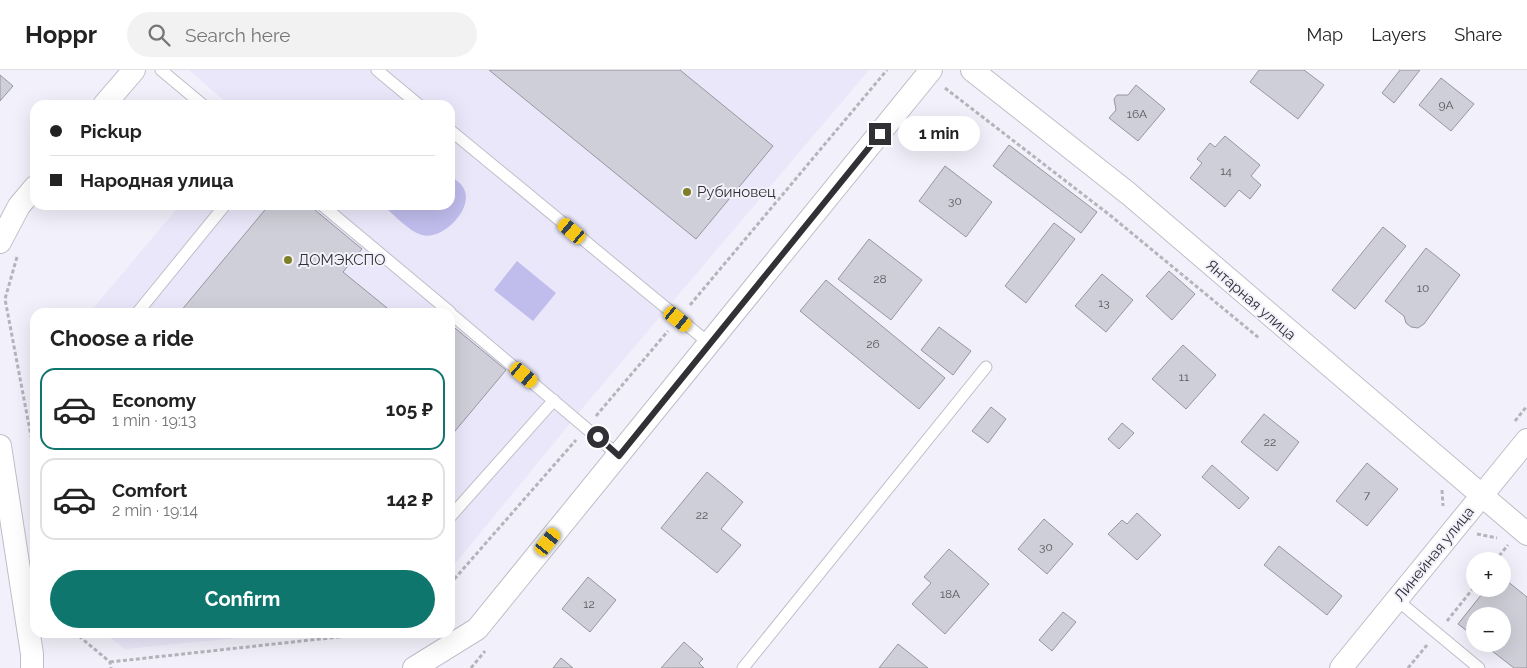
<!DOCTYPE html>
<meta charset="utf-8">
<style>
:root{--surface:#fff;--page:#f2f2f2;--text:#222;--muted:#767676;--line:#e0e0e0;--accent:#0f766e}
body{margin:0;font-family:Raleway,sans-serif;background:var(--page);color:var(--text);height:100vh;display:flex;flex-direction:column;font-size:19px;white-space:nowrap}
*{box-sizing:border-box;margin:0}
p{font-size:16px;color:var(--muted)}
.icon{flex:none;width:28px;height:28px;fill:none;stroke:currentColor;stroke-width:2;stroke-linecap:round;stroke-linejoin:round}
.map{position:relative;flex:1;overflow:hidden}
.side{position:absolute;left:30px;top:238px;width:425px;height:330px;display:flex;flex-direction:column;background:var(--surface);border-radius:15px;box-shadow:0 5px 20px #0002}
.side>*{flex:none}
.guide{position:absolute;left:30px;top:30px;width:425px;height:110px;border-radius:15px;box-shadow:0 5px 20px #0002;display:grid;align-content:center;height:110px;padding:0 20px;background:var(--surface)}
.controls{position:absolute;left:1466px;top:482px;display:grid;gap:10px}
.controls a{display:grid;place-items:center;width:45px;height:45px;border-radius:50%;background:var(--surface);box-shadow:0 5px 20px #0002;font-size:25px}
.end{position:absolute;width:22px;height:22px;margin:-11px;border:6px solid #313034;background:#fff;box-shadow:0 0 0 2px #fff}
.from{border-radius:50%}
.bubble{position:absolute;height:35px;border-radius:18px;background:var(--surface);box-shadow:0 5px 20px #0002;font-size:16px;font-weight:700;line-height:35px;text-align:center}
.car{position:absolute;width:15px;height:30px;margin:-15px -8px;border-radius:6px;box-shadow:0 0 4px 1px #0007;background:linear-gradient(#f5c518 24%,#345 0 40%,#f5c518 0 76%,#345 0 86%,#f5c518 0)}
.guide b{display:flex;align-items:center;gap:18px;height:48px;font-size:19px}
.guide b+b{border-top:1px solid var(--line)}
.guide i{width:12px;height:12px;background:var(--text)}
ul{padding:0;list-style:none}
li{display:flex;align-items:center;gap:15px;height:82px;margin:0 10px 8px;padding:0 10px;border:2px solid var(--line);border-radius:15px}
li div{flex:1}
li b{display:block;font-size:19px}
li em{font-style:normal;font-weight:700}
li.active{border-color:var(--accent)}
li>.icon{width:45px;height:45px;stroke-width:1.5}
h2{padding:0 20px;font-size:22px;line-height:60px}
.button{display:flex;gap:10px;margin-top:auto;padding:10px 20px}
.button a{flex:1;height:58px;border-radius:30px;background:var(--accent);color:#fff;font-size:20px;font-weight:700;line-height:58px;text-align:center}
header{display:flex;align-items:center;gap:30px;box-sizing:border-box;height:70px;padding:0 25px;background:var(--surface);border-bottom:1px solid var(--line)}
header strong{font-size:24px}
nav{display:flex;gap:28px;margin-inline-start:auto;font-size:18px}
.search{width:350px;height:45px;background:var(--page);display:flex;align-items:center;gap:12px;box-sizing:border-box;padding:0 18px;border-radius:28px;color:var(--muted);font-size:19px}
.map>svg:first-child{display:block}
.built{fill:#e9e7f9}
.green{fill:#c0bcec}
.building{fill:#cfcfd9;stroke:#97969f}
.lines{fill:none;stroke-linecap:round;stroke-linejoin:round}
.service-casing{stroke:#bfbec8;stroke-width:13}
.minor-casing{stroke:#bfbec8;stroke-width:24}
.path{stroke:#b5b4bc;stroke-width:3;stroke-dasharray:4 2.5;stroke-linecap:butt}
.service{stroke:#fff;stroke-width:11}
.minor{stroke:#fff;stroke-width:22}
.route{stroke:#313034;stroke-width:6}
.poi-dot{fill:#7f7f27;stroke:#f2f1fb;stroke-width:2}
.labels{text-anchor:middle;stroke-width:4;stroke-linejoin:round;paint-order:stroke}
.number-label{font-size:12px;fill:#58585d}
.poi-label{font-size:15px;fill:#313034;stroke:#f2f1fb;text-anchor:start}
.street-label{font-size:15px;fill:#313034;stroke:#f2f1fb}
</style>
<header>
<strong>Hoppr</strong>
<div class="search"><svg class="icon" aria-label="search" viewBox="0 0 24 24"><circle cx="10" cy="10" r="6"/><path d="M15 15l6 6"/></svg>Search here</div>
<nav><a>Map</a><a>Layers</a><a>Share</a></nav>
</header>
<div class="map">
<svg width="1527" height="598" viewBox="0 0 1527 598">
<rect width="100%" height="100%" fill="#f2f1fb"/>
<!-- built -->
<path class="built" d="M189,0H869L586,334L450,500V242H90L180,135H450V35H229Z
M104,563H290L125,579Z"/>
<!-- green -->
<path class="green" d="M450,106C455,109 461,113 464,119C474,139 442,171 422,165C408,161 394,144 382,135H450Z
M517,191L556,223L533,251L494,220Z"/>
<!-- building -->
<path class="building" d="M489,0H680L773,76L696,169Z
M1259,0H1304L1324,15L1298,49L1250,12Z
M1400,0H1420L1394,33L1382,23Z
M0,5L13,16L0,31Z
M1441,8L1474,34L1451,61L1419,35Z
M1136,15L1165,39L1138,71L1109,48L1116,40L1114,29L1117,25H1128Z
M1225,66L1260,95L1251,106L1261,115L1250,129L1239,120L1225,137L1190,108L1202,93L1197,89L1210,73L1215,77Z
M1009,75L1097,142L1081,163L993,96Z
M945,96L992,132L966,167L919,131Z
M269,135H309L362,179L343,202L392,242H180Z
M1054,153L1075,169L1026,233L1005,216Z
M1383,157L1406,176L1355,239L1332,220Z
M869,169L922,210L891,250L838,209Z
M1426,178L1460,205L1424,254L1418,258L1411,257L1406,253L1404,246L1385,231Z
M1169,201L1195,224L1172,250L1146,226Z
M1102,204L1133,230L1106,262L1075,236Z
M826,210L945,308L919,339L800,241Z
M450,254L506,300L450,367Z
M939,257L971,281L953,305L921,280Z
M1183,275L1216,305L1186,339L1152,309Z
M991,337L1006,349L988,373L972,361Z
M1264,344L1299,372L1277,401L1241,372Z
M1122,353L1134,363L1119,379L1108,369Z
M1367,393L1398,419L1367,456L1336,431Z
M1212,395L1249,428L1239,439L1202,407Z
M707,402L743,432L721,459L741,475L717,503L661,458Z
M1137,443L1161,465L1137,490L1108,464L1122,450L1127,454Z
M1044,449L1073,474L1047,504L1018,479Z
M1279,476L1342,526L1327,545L1264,495Z
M949,479L989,514L945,564L912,534L931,513L924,507Z
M588,507L616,530L590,562L562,539Z
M1502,507L1527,527V598H1514L1483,574H1502V546H1475V567L1458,554L1486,519H1502Z
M1063,542L1076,552L1052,581L1039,570Z
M684,572L703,589L699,593L704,598H661Z
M898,574L928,598H879Z
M561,588L573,598H553Z"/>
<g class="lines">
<!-- service casing -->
<g class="service-casing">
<path id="service" d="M161,0L203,35
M377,0L419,35
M450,60L710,274
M322,135L450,242
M138,242L225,135
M450,243L619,386
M450,447L554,330
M1397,530L1479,598
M743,598L986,297"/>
</g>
<!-- minor casing -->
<g class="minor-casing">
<path id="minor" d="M972,0L1129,124L1527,464
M104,35L134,0
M0,172L19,136L35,117
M0,376L32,584V598
M414,598L477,559L931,0
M1341,598L1527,370"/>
</g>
<!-- path -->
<path class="path" d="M945,18L1111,146L1259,268
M17,187L5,229L35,387
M690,235L887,0
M596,346L668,261
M1515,351L1527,336
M1442,420L1443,436
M1477,464L1497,468
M1495,491L1508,475
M450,514L576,370
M1447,551L1475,516
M74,562L110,592L111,598
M110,592L384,562
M471,598L485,581
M1408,598L1427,575"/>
<!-- service -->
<use href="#service" class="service"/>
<!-- minor -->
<use href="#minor" class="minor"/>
</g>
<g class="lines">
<!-- route -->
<path class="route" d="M598,367L619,386L880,64"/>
</g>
<!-- markers -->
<g class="poi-dot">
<circle cx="687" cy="122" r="5"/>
<circle cx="288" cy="190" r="5"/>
</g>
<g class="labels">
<!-- number labels -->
<g class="number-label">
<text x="1446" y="39">9А</text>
<text x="1137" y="48">16А</text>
<text x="1226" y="105">14</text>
<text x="955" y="135">30</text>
<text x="880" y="213">28</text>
<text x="1423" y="222">10</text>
<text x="1104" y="237">13</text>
<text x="873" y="278">26</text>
<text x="1184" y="311">11</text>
<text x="1270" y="376">22</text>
<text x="1367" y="429">7</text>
<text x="702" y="449">22</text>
<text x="1046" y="481">30</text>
<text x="950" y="528">18А</text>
<text x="589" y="538">12</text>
</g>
<!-- poi labels -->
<g class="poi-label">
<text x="697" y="127">Рубиновец</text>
<text x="298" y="195">ДОМЭКСПО</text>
</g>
<!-- street labels -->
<g class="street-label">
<text transform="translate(1251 230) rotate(41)" y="5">Янтарная улица</text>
<text transform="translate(1434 484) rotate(-51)" y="5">Линейная улица</text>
</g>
</g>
</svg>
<div class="controls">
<a>+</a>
<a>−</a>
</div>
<i class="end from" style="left:598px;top:367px"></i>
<i class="end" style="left:880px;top:64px"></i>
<div class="bubble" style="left:898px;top:46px;width:82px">1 min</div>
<i class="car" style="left:572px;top:161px;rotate:310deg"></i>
<i class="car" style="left:678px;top:249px;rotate:129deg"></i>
<i class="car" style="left:524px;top:305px;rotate:130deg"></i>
<i class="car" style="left:548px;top:472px;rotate:39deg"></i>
<div class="guide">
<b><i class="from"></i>Pickup</b>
<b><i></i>Народная улица</b>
</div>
<section class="side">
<h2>Choose a ride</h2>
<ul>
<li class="active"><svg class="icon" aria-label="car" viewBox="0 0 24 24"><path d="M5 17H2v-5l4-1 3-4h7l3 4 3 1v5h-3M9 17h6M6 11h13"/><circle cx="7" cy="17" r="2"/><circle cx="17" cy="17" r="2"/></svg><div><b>Economy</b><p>1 min · 19:13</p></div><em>105 ₽</em></li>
<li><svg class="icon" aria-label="car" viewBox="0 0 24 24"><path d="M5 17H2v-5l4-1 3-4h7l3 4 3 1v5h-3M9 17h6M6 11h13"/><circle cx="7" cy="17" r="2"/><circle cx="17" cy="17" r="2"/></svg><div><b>Comfort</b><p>2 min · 19:14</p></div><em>142 ₽</em></li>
</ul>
<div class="button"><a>Confirm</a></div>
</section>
</div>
